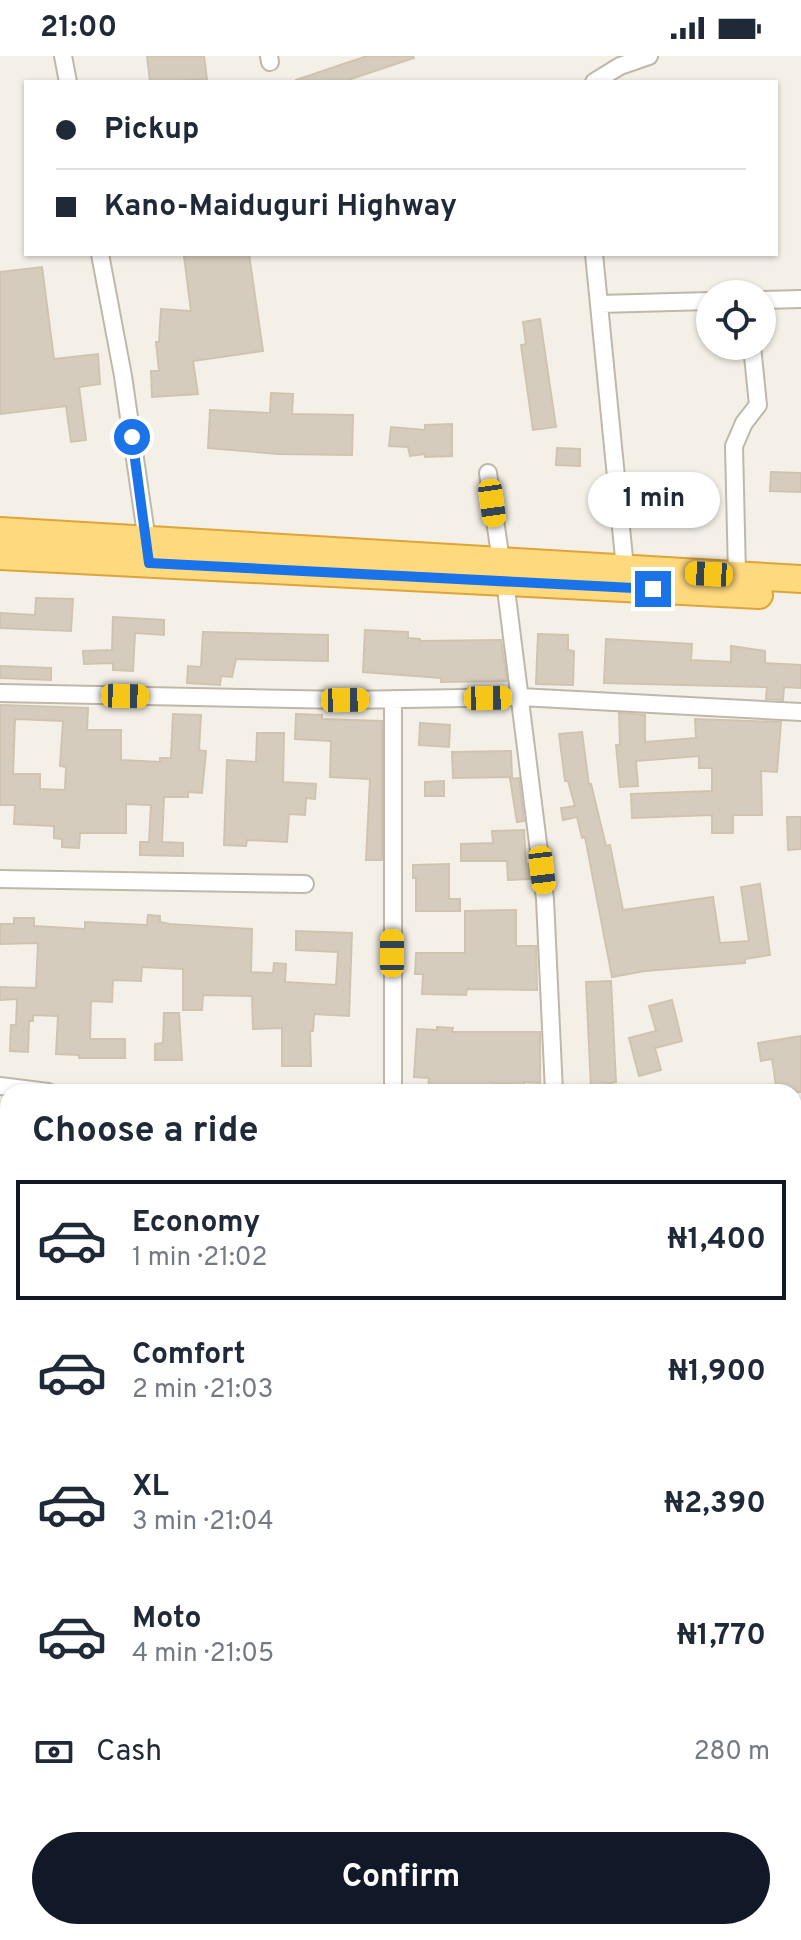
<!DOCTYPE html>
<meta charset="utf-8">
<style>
:root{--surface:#fff;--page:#f2f2f3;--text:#1f2937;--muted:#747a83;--line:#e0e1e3;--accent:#111827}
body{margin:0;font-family:Overpass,sans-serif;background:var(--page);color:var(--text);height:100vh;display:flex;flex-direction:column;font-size:30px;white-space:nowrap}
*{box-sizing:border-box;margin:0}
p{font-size:26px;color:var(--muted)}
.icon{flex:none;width:44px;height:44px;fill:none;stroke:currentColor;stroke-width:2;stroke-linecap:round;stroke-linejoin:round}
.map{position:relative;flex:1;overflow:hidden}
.details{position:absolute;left:0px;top:1028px;width:802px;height:856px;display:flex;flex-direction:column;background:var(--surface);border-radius:24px 24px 0 0;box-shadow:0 2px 6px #0004}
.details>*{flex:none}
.banner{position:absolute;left:24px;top:24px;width:754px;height:176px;border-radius:0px;box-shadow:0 2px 6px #0004;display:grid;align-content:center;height:176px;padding:0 32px;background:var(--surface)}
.tools{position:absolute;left:696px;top:224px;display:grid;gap:16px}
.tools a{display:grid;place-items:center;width:80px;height:80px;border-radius:50%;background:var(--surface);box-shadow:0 2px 6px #0004;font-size:40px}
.end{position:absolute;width:36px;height:36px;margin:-18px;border:10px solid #1a73e8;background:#fff;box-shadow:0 0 0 4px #fff}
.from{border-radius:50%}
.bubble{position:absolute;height:56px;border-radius:28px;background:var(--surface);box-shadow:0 2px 6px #0004;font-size:26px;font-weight:700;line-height:56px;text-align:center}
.car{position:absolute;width:24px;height:48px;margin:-24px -12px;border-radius:10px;box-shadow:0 0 6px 2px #0007;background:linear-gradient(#f5c518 24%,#345 0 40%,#f5c518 0 76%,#345 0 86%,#f5c518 0)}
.banner b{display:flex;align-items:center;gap:28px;height:76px;font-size:30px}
.banner b+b{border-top:2px solid var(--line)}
.banner i{width:20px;height:20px;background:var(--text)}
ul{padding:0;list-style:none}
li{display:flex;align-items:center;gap:24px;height:120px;margin:0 16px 12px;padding:0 16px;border:4px solid transparent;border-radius:0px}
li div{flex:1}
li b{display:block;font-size:30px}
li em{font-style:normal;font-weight:700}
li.selected{border-color:var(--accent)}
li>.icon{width:72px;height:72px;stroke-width:1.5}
h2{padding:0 32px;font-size:36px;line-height:96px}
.pay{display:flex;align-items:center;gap:20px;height:88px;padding:0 32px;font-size:30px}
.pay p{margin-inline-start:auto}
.action{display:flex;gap:16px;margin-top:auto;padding:16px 32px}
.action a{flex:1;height:92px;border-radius:48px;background:var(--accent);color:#fff;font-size:32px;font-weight:700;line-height:92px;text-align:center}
.status{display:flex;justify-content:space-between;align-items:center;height:56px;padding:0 40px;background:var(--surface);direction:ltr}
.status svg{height:22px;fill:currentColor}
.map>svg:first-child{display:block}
.building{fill:#d6ccbd;stroke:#d0c4b0;stroke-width:2;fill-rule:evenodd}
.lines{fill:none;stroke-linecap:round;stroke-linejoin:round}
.minor-casing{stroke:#bfb8aa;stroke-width:20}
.tertiary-casing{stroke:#bfb8aa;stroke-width:24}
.trunk-casing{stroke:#dfa437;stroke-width:30}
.minor{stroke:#fff;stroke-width:16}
.tertiary{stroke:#fff;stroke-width:20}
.trunk{stroke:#ffd97e;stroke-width:26}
.route{stroke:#1a73e8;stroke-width:10}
</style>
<div class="status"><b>21:00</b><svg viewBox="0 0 49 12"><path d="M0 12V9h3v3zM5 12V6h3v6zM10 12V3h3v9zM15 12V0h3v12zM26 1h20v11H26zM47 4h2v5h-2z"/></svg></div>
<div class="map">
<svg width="801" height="1884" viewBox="0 0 801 1884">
<rect width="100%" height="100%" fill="#f4f0e7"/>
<!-- building -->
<path class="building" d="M147,0H204L207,23L150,26Z
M367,0H413L414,2L342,26H296V24Z
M200,198H249L263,295L193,305L198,338L152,341L151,315H159L156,286H159L161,253L191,255L184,200Z
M42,211L54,303L98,298L100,328L79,331L86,384L71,386L66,350L0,358V216Z
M540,263L556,371L533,374L521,289L526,288L523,266Z
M271,337L293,338L292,358L353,359L352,399L278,398L208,392L210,354L270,357Z
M452,368V400L425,401V398L410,400L408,391L389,390L391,371L425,374V369Z
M557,392L580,393V410L556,409Z
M771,416L801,417V436L770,435Z
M36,542L73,543L71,575L0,572V557L35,559Z
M113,561L164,564V579L135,577L133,615L113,614V607L84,608L83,595L112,594Z
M365,574L408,576V582L420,583V585L501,584L507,625L441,626V622L363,616Z
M203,576L328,579V605L236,603L232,621L221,620L220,629L187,627L188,610L201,611Z
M538,578L568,579V594L574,595L573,629L536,628Z
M606,583L692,588L691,604L731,606V590L765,595V607L801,609V632L784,631L783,644L766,643L767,631L604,627Z
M0,610L51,612V624L0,622Z
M0,649L88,652L87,674H121V704L160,706V702H171L173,658L201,659L199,694L206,695L202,737L188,736V741H164L162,786L183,787V800L140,799V786H149L151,749L126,748V777H80L79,792L62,791V783L54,782V770L14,768L15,749H0ZM15,663L63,665L60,710L66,711L65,734L40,733V718H13Z
M619,657L645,659V686L696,682L695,663L781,666L777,716L761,715L762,759H733V777H712V759L632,762L631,738L712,735V712H699V700L636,705L638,730L620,731L616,689H620Z
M296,658L322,659V663L382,665V804H366L370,723L330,721L331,685L295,683Z
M420,667L450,669L449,691L419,689Z
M582,676L589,729L591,728L606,790L610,789L623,854L713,841L720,887L749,885L741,831L760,828L770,899L745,903V907L645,915L612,921L585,781L582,782L577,761L563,764L561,752L575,750L568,725H565L559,678Z
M257,677H284L283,726L316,728L315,743L306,742L305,759L289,758L287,786L247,784L246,790L224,789L227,704L256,706Z
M511,695L512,721L453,722L452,696Z
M519,722L524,765L517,766L510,723Z
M444,725V740H425V726Z
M787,761H801V793L788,794Z
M524,774L526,808H529L530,823L508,824L507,805H461V788L493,787L492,775Z
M449,808V843H460V855H416V822H413V809Z
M516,854V890H536L537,934L467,933L466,939L422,938L423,918H415L416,897H465V855Z
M148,859L160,860V866L170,868L252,873L251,916L273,917L274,907L286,908L285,926L336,929L338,896L296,894V875L352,877L349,960L314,958L313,975H310L311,1010H282V972L253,973L252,940L203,939L202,954H183V913L142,911L141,925L113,924L112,946L91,945L90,983H125V1002H79V999L56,998L58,960L33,959V965H29L28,996L10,995L11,969H16L17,943L0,944V931L36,932L38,887L0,888V868H14V862H34V870L85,873V866L147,869Z
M611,925L616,1026L591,1032L586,926Z
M672,944L682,985L655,992L661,1014L639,1020L629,982L656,975L649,950Z
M164,957H179L182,1004H155V988L163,987Z
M437,971L453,972L452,976H540V1027L524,1026V1029L494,1028V1036H428L429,1022L414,1021L417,973L437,974Z
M801,980V1036H777L772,1003L761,1005L758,987Z"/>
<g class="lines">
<!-- minor casing -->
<g class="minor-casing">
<path id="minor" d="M63,0L68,26
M269,0L270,6
M594,26L620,10L649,0
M100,198L123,320L148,492
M594,198L625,512
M762,244L801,243
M599,248L710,245
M488,417L501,505
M737,519L734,390L744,367L758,349L752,290
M505,525L545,843L554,1036
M0,637L345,644L520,641L801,656
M393,643V1036
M0,823L305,828
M0,1030L48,1036
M0,1238H8
M794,1274L801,1272
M0,1444H8
M794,1474L801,1501
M794,1525L801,1523
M0,1658H8
M724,1876L726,1884
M305,1884V1876"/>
</g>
<!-- tertiary casing -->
<g class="tertiary-casing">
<path id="tertiary" d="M794,1791L801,1789
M398,1884L431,1876"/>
</g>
<!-- trunk casing -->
<g class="trunk-casing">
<path id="trunk" d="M0,475L801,523
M0,500L759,539"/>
</g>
<!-- minor -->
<use href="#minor" class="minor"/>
<!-- tertiary -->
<use href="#tertiary" class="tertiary"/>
<!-- trunk -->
<use href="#trunk" class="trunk"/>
</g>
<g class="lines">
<!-- route -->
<path class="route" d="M132,381L149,507L653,533"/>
</g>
</svg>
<div class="tools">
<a><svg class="icon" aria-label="locate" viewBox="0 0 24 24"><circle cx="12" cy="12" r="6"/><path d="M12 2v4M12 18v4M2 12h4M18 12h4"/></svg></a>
</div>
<i class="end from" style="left:132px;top:381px"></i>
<i class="end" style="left:653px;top:533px"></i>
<div class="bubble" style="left:588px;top:416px;width:132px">1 min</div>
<i class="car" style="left:492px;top:447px;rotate:172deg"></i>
<i class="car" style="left:709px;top:518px;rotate:273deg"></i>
<i class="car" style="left:125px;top:640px;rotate:91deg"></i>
<i class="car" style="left:488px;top:642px;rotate:89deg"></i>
<i class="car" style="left:345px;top:644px;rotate:89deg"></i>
<i class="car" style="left:542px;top:814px;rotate:173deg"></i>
<i class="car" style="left:392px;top:897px;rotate:0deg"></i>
<div class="banner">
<b><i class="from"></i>Pickup</b>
<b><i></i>Kano-Maiduguri Highway</b>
</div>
<section class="details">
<h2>Choose a ride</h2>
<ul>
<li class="selected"><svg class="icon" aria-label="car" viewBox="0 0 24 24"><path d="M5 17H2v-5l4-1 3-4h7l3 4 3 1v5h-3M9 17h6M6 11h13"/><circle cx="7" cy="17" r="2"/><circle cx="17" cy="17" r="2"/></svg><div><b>Economy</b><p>1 min · 21:02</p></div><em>₦1,400</em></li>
<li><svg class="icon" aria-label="car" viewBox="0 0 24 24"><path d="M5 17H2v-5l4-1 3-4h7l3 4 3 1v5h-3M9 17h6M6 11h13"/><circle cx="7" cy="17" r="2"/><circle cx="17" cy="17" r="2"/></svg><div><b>Comfort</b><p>2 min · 21:03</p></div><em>₦1,900</em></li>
<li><svg class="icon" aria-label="car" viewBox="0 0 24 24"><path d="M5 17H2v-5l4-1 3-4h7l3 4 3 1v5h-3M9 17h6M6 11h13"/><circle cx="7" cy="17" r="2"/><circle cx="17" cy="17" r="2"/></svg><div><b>XL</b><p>3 min · 21:04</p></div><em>₦2,390</em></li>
<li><svg class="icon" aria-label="car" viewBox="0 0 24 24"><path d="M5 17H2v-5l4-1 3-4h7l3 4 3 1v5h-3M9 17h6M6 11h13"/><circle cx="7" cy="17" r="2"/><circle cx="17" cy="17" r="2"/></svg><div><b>Moto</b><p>4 min · 21:05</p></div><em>₦1,770</em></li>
</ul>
<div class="pay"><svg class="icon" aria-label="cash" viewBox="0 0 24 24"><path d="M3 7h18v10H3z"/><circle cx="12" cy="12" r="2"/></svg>Cash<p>280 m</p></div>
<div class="action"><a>Confirm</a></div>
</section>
</div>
